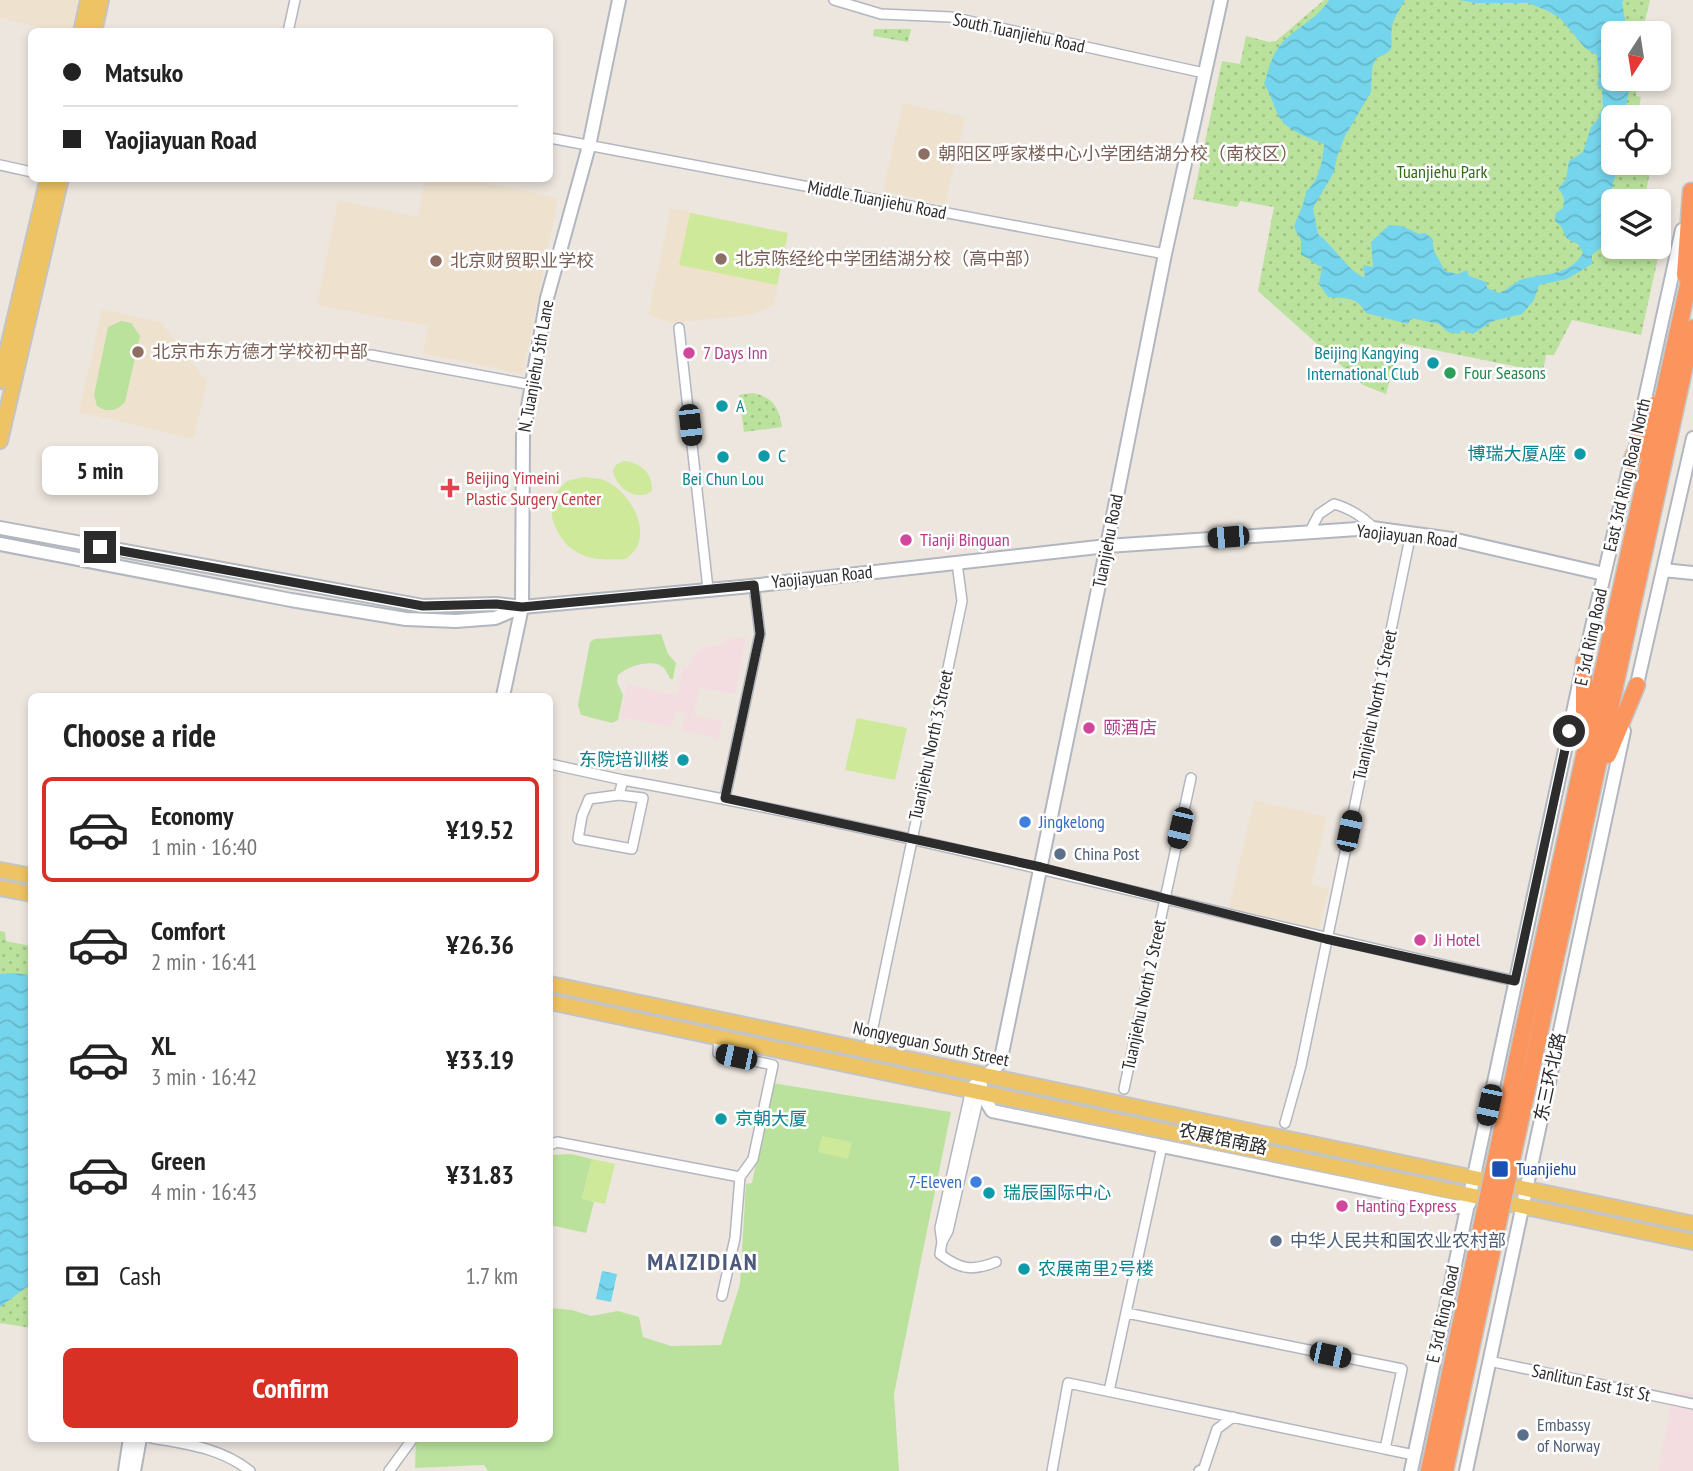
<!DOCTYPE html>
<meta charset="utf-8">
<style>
:root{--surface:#fff;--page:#f6f6f6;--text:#222;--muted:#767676;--line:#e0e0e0;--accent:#d93025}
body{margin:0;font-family:"PT Sans Narrow","Noto Sans SC",sans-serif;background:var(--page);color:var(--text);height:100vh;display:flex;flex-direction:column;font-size:26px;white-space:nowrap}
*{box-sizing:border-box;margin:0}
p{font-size:23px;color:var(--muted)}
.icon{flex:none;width:38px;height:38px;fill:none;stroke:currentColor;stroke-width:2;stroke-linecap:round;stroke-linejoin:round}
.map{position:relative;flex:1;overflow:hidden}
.panel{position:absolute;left:28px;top:693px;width:525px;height:749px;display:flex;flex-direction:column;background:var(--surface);border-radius:10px;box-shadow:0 4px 10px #0003}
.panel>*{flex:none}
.top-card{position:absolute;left:28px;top:28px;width:525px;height:154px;border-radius:10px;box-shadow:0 4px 10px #0003;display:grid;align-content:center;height:154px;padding:0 35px;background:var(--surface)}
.needle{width:46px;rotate:192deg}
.buttons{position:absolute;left:1601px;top:21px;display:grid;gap:14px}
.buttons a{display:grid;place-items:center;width:70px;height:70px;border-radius:10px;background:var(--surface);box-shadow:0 4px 10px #0003;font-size:35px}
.end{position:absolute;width:32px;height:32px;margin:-16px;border:9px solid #2c2c2c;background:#fff;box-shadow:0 0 0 4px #fff}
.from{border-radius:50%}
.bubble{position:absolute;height:49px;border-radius:10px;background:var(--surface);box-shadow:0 4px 10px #0003;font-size:23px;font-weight:600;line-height:49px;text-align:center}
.car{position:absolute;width:21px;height:42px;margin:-21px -10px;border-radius:9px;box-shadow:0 0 5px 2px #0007;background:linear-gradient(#222 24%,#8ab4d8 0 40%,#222 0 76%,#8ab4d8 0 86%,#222 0)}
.top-card b{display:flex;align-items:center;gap:24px;height:66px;font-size:26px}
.top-card b+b{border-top:2px solid var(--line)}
.top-card i{width:18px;height:18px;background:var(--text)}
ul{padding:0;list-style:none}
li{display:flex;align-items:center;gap:21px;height:105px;margin:0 14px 10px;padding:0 21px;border:4px solid transparent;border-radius:10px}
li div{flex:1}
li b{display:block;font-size:26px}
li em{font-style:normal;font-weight:600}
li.current{border-color:var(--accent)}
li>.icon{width:63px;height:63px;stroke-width:1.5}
h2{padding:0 35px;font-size:32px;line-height:84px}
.pay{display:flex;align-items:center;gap:18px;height:77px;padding:0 35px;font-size:26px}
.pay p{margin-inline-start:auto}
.action{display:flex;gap:14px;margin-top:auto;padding:14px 35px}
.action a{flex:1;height:80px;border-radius:10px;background:var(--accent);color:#fff;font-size:28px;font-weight:600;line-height:80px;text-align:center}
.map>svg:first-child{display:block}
.education{fill:#eee2cf}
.medical{fill:#f3dde0}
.grass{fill:#bae29d}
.park{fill:url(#park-dots)}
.pitch{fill:#cde999}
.water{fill:url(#water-waves)}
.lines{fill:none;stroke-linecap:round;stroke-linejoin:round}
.street-casing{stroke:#b2b6bf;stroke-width:12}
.secondary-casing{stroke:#b2b6bf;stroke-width:16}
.primary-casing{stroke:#c4c4c4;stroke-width:18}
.highway-casing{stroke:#c4c4c4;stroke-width:19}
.street{stroke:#fff;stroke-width:9}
.secondary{stroke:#fff;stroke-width:12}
.primary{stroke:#eec363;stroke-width:14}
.highway{stroke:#fb955d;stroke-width:16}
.highway-bridge-casing{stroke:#c4c4c4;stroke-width:19;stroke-linecap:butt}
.highway-bridge{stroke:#fb955d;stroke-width:16}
.route{stroke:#2c2c2c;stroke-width:9}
.education-dot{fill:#8d6e63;stroke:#fff;stroke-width:2.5}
.hotel-dot{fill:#d1479c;stroke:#fff;stroke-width:2.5}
.culture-dot{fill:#0f9aa8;stroke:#fff;stroke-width:2.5}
.leisure-dot{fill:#2e9e5b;stroke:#fff;stroke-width:2.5}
.health-dot{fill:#e0444e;stroke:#fff;stroke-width:2.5}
.shop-dot{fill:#3f7fe0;stroke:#fff;stroke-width:2.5}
.service-dot{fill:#5c6f8a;stroke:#fff;stroke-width:2.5}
.transit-dot{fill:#1a4fb4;stroke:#fff;stroke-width:2.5}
.labels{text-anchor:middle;stroke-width:5;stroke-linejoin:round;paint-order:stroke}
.street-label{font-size:18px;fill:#2c2c2c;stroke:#fff}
.education-label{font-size:18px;fill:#785e54;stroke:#fff;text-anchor:start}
.park-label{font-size:18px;fill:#32691c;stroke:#fff}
.hotel-label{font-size:18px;fill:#b23c85;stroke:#fff;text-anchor:start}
.culture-label{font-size:18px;fill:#0d838f;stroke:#fff;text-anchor:start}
.leisure-label{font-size:18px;fill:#27864d;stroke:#fff;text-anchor:start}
.health-label{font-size:18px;fill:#be3a42;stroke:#fff;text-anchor:start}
.shop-label{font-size:18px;fill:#366cbe;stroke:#fff;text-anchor:start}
.service-label{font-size:18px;fill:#4e5e75;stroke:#fff;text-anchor:start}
.transit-label{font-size:18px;fill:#164399;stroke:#fff;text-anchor:start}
.district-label{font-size:24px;font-weight:bold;letter-spacing:2px;fill:#4d597c;stroke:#fff}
</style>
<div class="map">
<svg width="1693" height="1471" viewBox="0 0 1693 1471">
<defs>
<pattern id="park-dots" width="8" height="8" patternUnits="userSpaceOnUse" patternTransform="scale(1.75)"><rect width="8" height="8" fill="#bae29d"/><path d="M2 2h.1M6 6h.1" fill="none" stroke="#a0c287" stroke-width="1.8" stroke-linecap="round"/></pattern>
<pattern id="water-waves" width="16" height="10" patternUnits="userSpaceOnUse" patternTransform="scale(1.75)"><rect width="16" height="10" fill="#75d5ec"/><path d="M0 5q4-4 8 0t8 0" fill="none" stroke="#65b7cb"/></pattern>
</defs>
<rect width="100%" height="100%" fill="#ede6df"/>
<!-- education -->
<path class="education" d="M0,0H78L71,31L59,32L0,18Z
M903,103L965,117L945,205L883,191Z
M425,178L469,179L558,198L523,374L423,353L428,326L317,305L338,200L418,217Z
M671,208L788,233L774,305L751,315L672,323L648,315Z
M102,309L161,322L207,382L194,439L79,412Z
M1254,800L1327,817L1311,884L1329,889L1319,929L1229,908Z"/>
<!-- medical -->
<path class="medical" d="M746,637L735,694L699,688L694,715L722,721L718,741L714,737L682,730L685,713L675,711L672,727L620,717L627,684L677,695L683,667L688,668L693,656L702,648L723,644L726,638Z
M1674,1390L1693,1394V1471H1658Z"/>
<!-- grass -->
<path class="grass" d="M121,321L131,323L140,336L125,402C117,411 107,413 97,406L94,395L108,327Z
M661,634L668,654L676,663L673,679H670C668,675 667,671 664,668C653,658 628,666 618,675L617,682L623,695L618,720L612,723L581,715L578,705L590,642L595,639Z
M772,1083L951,1112L894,1394L899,1471H488L484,1465L415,1468L416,1439L550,1438V1308L572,1310L591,1316L618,1311L639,1317L643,1337L671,1346L721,1345L740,1284L746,1184L752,1183Z
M571,1154L592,1159L582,1198L594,1202L586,1233L550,1225V1155Z"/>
<!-- park -->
<path class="park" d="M1324,0H1650L1642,33H1614V79H1637L1636,96L1641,97L1637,117H1614V163H1652L1646,191L1642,190L1639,201H1614V247H1659V234L1663,235L1641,335L1572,320L1554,355H1546L1543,372L1400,343L1386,394L1363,385L1258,291L1274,207L1240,201L1237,207L1193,199L1222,61L1240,64L1246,36L1269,42L1276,41Z
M874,29H911L908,42L873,36Z
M752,393C773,397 779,407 782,427L744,432L739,395Z
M0,931L5,932L6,941L31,946V1328L0,1323Z"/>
<!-- pitch -->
<path class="pitch" d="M690,213L788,233L777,285L679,265Z
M624,461C641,463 653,473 652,491C637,502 615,488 613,470L617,464Z
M584,477C589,478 596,478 601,479C625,487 649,522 637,547C635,551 629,556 626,559C598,561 572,559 558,532C556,528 553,522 552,517C552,510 553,502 553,495L567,481Z
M857,718L907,728L895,780L845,770Z
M822,1136L852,1142L848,1159L818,1152Z
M592,1159L615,1164L605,1204L582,1199Z"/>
<!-- water -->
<path class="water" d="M1329,0H1405C1401,8 1394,17 1392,26C1389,45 1399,50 1376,58L1372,68L1371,92L1345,136L1337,157L1334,172L1313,208L1318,234C1332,244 1351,275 1365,277L1363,265L1373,267L1371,242L1389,225L1402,226L1419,234L1425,233L1432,238L1434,251L1445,271L1458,274L1467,270L1469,276L1486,282L1487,288L1499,293C1508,290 1515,281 1523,279C1546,273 1569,276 1583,253L1578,244L1567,239L1561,226L1555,221L1556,213L1563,208C1565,200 1564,194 1558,189L1566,179L1569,161L1583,152L1591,127L1598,119L1603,107L1602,89L1597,85L1599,75L1597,55L1585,48L1560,18L1548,11L1528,3H1475L1459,0H1624L1622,2L1626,25L1631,33H1614V79H1628L1630,84L1624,117H1614V163H1619L1612,187L1618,201H1614L1613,237L1592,255V264L1567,279L1539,285L1534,300L1522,314L1493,321L1473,334L1461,330L1460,334L1448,332L1439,324L1411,318L1408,324L1366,313C1356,295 1345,299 1328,297L1319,284L1322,267C1313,264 1309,257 1301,255V240L1294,227C1298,214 1305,204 1306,191C1319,182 1323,159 1324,144C1308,137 1287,132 1278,115C1273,105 1271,94 1264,84C1268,73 1271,56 1279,47C1293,28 1316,21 1329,0Z
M12,973L31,975L32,1283L0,1307V974Z
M602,1271L617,1274L611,1302L596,1299Z"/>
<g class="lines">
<!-- street casing -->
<g class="street-casing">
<path id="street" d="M834,0L881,14L951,17L1204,73
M288,32L295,0
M550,138L1165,254
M0,165L32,172
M679,328L708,589
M371,355L532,385
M1310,531L1319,514L1334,504C1351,509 1362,516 1374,528
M550,764L623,780
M619,795L643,798L632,849L578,839L582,816L589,799L619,795L623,780C923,834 1218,915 1515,981
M725,798L760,634L754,585
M719,1037L718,1053L773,1065L753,1159L740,1177
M868,1051L962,601L957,563
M1124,1089L1191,778
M980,1091L948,1231L942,1242L940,1254C960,1270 973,1271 996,1262
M1285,1123L1301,1066L1411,533
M550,1145L557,1142L740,1177L735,1238L722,1296
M942,1242L940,1228L971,1089
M1489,1361L1693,1404
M1109,1391L1162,1146
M152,1438C187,1444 221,1448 250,1471
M1385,1449L1414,1455
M389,1471L411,1441V1438
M1052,1471L1068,1383L1385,1449L1402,1369L1127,1313
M1199,1471L1204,1468L1217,1429L1233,1417"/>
</g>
<!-- secondary casing -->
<g class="secondary-casing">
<path id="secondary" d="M1638,431L1682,230
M0,528L423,606L496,604L522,607L741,587L1107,546L1372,528L1452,539L1604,574
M0,544L291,600L406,619L456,621L495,618L519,608
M1663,570L1693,573
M1635,693L1693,438
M503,696L522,607L523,435L547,298L589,146L619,0
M981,1086L980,1091L992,1111L1458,1207L1469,1204
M971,1089L1000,1063L1107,546L1165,254L1221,0
M125,1471L130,1438
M134,1471L140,1438
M1411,1471L1584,661L1632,456
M1466,1471L1624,731"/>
</g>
<!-- primary casing -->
<g class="primary-casing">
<path id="primary" d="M81,32L88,0
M94,32L101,0
M0,381L48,178
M0,441L61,178
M0,870L32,876
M0,888L32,894
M550,984L1693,1224
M550,1002L1693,1242"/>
</g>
<!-- highway casing -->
<g class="highway-casing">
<path id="highway" d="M1685,275L1691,191
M1631,462L1654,405
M1584,729V661
M1608,755L1637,685
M1521,1041L1693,263
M1537,1044L1693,328
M1429,1471L1466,1299
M1445,1471L1481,1302"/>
</g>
<!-- street -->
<use href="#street" class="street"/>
<!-- secondary -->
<use href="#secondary" class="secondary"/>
<!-- primary -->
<use href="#primary" class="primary"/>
<!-- highway -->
<use href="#highway" class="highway"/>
<!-- highway-bridge casing -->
<g class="highway-bridge-casing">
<path id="highway-bridge" d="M1466,1299L1521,1041
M1481,1302L1537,1044"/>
</g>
<!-- highway-bridge -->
<use href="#highway-bridge" class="highway-bridge"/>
</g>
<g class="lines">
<!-- route -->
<path class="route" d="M100,547L423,606L496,604L522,607L754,585L760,634L725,798L1041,867L1326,939L1515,981L1569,731"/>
</g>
<!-- markers -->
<g class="education-dot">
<circle cx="924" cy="154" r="7"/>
<circle cx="721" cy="259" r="7"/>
<circle cx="436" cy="261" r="7"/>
<circle cx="138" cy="352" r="7"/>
</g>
<g class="hotel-dot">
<circle cx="689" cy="353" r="7"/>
<circle cx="906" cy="540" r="7"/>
<circle cx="1089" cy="728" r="7"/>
<circle cx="1420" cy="940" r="7"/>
<circle cx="1342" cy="1206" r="7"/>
</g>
<g class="culture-dot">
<circle cx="1433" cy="363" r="7"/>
<circle cx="722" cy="406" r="7"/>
<circle cx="1580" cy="454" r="7"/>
<circle cx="764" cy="456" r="7"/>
<circle cx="723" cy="457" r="7"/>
<circle cx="683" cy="760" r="7"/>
<circle cx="721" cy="1119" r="7"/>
<circle cx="989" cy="1193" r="7"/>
<circle cx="1024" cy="1269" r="7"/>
</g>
<circle class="leisure-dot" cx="1450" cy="373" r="7"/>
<path class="health-dot" d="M446.5 477.5h7v7h7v7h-7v7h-7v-7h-7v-7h7z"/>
<g class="shop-dot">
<circle cx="1025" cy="822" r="7"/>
<circle cx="976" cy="1182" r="7"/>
</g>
<g class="service-dot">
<circle cx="1060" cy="854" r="7"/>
<circle cx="1276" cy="1241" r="7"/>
<circle cx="1523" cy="1435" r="7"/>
</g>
<rect class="transit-dot" x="1491" y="1160" width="18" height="18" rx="3.5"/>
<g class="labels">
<!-- street labels -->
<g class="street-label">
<text transform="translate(1019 33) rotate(12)" y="6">South Tuanjiehu Road</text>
<text transform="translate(877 200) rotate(11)" y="6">Middle Tuanjiehu Road</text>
<text transform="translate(536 366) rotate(-80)" y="6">N. Tuanjiehu 5th Lane</text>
<text transform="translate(1627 475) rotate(-77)" y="6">East 3rd Ring Road North</text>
<text transform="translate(1407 536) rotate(6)" y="6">Yaojiayuan Road</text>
<text transform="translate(1108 541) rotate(-79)" y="6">Tuanjiehu Road</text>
<text transform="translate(822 577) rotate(-6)" y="6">Yaojiayuan Road</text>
<text transform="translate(1591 637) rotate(-78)" y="6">E 3rd Ring Road</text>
<text transform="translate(1375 705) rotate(-78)" y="6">Tuanjiehu North 1 Street</text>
<text transform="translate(931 745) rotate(-78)" y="6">Tuanjiehu North 3 Street</text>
<text transform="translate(1144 995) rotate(-78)" y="6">Tuanjiehu North 2 Street</text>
<text transform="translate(931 1044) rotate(12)" y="6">Nongyeguan South Street</text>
<text transform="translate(1550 1077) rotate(-78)" y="6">东三环北路</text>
<text transform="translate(1223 1139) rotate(12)" y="6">农展馆南路</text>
<text transform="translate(1443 1314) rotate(-78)" y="6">E 3rd Ring Road</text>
<text transform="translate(1591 1383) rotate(12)" y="6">Sanlitun East 1st St</text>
</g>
<!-- education labels -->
<g class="education-label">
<text x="938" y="160">朝阳区呼家楼中心小学团结湖分校（南校区）</text>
<text x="735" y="265">北京陈经纶中学团结湖分校（高中部）</text>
<text x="450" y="267">北京财贸职业学校</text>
<text x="152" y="358">北京市东方德才学校初中部</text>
</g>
<!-- park labels -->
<g class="park-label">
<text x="1442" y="178">Tuanjiehu Park</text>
</g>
<!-- hotel labels -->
<g class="hotel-label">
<text x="703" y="359">7 Days Inn</text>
<text x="920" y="546">Tianji Binguan</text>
<text x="1103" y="734">颐酒店</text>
<text x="1434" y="946">Ji Hotel</text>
<text x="1356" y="1212">Hanting Express</text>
</g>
<!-- culture labels -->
<g class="culture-label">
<text x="1419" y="359" text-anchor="end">Beijing Kangying<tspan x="1419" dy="21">International Club</tspan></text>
<text x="736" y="412">A</text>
<text x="1566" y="460" text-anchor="end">博瑞大厦A座</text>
<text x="778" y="462">C</text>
<text x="723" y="485" text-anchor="middle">Bei Chun Lou</text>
<text x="669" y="766" text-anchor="end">东院培训楼</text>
<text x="735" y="1125">京朝大厦</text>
<text x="1003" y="1199">瑞辰国际中心</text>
<text x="1038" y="1275">农展南里2号楼</text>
</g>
<!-- leisure labels -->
<g class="leisure-label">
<text x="1464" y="379">Four Seasons</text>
</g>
<!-- health labels -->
<g class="health-label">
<text x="466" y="484">Beijing Yimeini<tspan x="466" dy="21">Plastic Surgery Center</tspan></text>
</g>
<!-- shop labels -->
<g class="shop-label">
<text x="1039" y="828">Jingkelong</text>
<text x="962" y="1188" text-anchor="end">7-Eleven</text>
</g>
<!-- service labels -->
<g class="service-label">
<text x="1074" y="860">China Post</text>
<text x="1290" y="1247">中华人民共和国农业农村部</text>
<text x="1537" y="1431">Embassy<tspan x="1537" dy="21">of Norway</tspan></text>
</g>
<!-- transit labels -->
<g class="transit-label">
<text x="1516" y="1175">Tuanjiehu</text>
</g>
<!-- district labels -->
<g class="district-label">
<text x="703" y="1270">MAIZIDIAN</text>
</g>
</g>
</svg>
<div class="buttons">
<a><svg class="needle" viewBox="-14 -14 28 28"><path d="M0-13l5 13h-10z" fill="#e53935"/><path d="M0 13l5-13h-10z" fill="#767676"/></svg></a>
<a><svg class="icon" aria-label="locate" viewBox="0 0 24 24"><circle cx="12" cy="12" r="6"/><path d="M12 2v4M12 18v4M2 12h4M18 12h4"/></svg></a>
<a><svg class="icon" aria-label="layers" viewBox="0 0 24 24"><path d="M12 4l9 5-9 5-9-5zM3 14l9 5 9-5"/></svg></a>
</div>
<i class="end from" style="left:1569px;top:731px"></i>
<i class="end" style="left:100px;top:547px"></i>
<div class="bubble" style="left:42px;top:446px;width:116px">5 min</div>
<i class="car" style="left:690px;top:425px;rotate:174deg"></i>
<i class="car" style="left:1228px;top:537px;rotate:265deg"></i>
<i class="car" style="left:1180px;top:828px;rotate:193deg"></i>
<i class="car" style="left:1349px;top:831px;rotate:12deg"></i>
<i class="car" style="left:736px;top:1057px;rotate:282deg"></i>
<i class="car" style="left:1489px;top:1105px;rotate:192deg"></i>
<i class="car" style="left:1330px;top:1355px;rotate:102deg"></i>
<div class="top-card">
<b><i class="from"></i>Matsuko</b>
<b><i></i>Yaojiayuan Road</b>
</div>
<section class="panel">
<h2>Choose a ride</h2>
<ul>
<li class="current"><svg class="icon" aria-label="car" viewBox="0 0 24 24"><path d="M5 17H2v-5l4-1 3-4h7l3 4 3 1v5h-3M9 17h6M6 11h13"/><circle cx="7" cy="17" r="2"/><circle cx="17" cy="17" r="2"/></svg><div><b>Economy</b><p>1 min · 16:40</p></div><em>¥19.52</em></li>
<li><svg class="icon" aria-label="car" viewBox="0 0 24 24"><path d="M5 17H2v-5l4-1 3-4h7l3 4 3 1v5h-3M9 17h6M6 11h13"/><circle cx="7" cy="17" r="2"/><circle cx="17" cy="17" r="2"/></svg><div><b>Comfort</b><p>2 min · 16:41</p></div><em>¥26.36</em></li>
<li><svg class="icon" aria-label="car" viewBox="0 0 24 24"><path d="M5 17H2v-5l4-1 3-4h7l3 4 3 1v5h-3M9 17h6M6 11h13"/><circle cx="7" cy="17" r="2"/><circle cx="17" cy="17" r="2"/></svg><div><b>XL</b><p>3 min · 16:42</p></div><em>¥33.19</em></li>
<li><svg class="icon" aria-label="car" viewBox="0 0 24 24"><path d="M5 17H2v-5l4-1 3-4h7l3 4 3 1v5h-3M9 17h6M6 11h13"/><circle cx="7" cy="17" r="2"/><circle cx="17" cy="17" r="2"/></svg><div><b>Green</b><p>4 min · 16:43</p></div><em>¥31.83</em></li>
</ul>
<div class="pay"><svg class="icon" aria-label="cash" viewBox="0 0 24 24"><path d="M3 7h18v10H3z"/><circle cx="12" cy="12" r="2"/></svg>Cash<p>1.7 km</p></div>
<div class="action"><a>Confirm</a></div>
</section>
</div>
